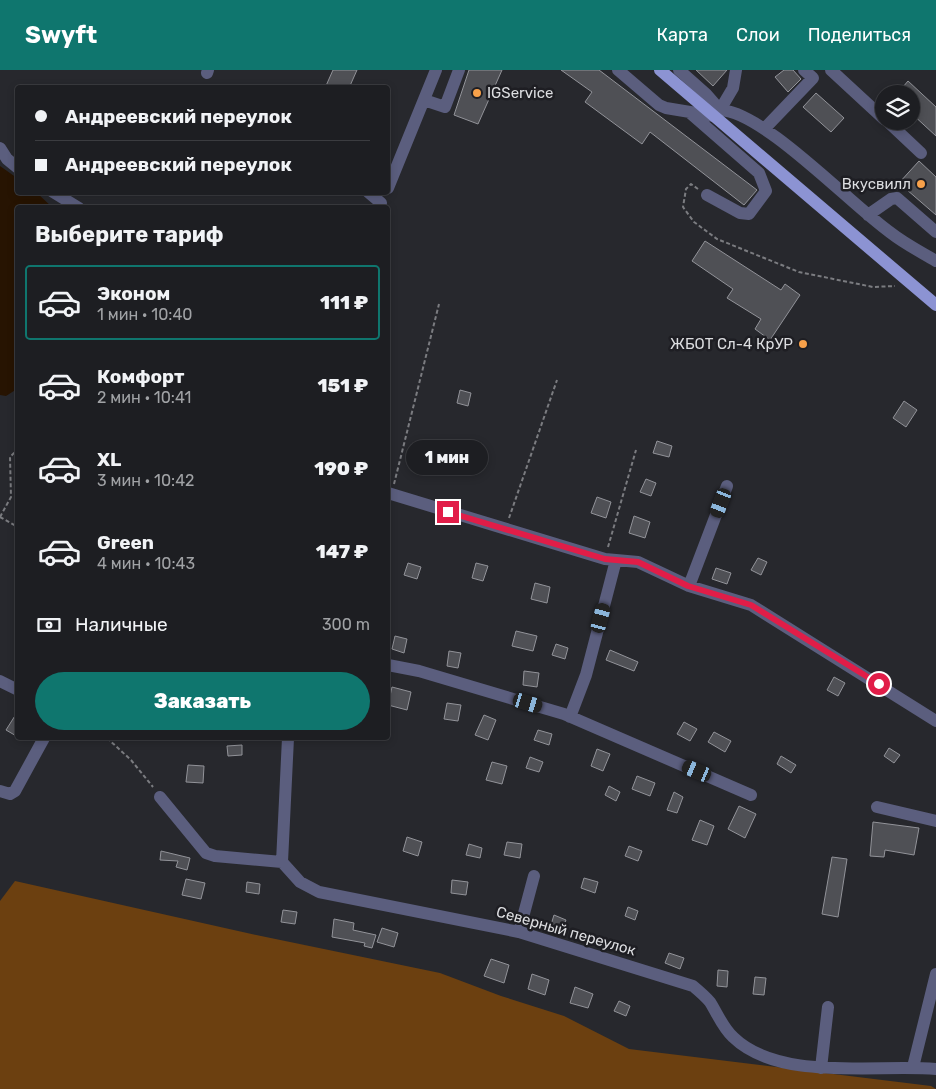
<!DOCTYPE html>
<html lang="ru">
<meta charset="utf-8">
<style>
:root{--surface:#1d1e22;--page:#25272a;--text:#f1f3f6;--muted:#a0a2a5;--line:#3b3c40;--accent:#0f766e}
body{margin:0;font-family:Rubik,sans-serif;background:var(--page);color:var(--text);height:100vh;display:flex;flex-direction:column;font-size:19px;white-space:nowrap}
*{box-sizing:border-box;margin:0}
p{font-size:16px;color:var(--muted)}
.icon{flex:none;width:28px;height:28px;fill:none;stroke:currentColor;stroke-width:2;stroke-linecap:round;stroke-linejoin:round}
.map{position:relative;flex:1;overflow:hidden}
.sheet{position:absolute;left:15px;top:135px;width:375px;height:535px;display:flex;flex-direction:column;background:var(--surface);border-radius:5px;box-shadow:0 2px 8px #0003,0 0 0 1px var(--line)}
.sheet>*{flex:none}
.hud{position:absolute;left:15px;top:15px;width:375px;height:110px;border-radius:5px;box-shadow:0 2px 8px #0003,0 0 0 1px var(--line);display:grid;align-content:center;height:110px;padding:0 20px;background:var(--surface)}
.tools{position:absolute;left:875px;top:15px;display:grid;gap:10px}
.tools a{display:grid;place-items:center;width:45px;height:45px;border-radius:50%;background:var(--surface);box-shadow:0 2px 8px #0003,0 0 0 1px var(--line);font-size:25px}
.end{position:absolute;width:22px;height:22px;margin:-11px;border:6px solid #e11d48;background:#fff;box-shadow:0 0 0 2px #fff}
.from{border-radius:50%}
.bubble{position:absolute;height:35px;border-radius:18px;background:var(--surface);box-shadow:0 2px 8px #0003,0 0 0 1px var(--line);font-size:16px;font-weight:800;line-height:35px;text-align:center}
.car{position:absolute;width:15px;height:30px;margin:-15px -8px;border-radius:6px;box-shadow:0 0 4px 1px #0007;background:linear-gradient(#222 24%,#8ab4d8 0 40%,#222 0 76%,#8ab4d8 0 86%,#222 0)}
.hud b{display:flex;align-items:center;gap:18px;height:48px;font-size:19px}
.hud b+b{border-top:1px solid var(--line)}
.hud i{width:12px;height:12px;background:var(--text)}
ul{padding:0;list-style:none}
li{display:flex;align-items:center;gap:15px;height:75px;margin:0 10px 8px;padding:0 10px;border:2px solid transparent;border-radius:5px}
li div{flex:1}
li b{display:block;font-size:19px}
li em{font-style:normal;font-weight:800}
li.active{border-color:var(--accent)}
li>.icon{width:45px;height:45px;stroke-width:1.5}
h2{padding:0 20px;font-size:22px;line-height:60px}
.pay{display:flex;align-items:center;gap:12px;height:55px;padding:0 20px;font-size:19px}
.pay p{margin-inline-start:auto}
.cta{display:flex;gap:10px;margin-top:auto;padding:10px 20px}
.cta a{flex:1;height:58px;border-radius:30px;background:var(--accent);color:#fff;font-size:20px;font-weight:800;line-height:58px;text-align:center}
header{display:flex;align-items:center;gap:30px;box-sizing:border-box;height:70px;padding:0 25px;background:var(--accent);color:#fff}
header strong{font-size:24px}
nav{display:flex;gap:28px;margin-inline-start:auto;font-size:18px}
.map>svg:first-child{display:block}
.green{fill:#6c4010}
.water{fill:#271402}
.building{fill:#4f5055;stroke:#929399}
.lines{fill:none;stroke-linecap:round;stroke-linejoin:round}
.path{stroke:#7b7c80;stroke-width:2;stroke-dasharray:4 2.5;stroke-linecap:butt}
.minor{stroke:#5b5e7e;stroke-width:12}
.major{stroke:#8c93d3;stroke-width:12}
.route{stroke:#e11d48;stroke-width:6}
.poi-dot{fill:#f8a14a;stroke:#1e1e23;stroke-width:2}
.labels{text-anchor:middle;stroke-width:5;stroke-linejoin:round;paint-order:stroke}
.poi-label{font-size:15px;fill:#dcdde0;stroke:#1e1e23;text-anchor:end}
.street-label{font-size:15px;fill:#dcdde0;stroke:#1e1e23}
</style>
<header>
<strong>Swyft</strong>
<nav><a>Карта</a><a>Слои</a><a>Поделиться</a></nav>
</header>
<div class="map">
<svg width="936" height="1019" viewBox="0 0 936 1019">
<rect width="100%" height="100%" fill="#27282d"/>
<!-- green -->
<path class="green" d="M15,811L261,866L440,903L501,926L564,946L629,979L931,1016L936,1019H0V831Z"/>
<!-- water -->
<path class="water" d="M0,96L17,108L18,122L37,123L52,137L18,138L17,319L6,326L0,325Z"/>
<!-- building -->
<path class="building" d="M333,0H357L349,18H325Z
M469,0H502L478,54L454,45Z
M561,0H599L757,120L744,135L650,62L642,74L585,32L592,22Z
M696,0H727L713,16Z
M784,0H793L801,9L788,22L775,7Z
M908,11L936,37V66L911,43V24H897Z
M816,23L844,48L831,62L803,37Z
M919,91L936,107V145L899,113Z
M705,171L781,220L785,214L800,225L770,270L755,259L761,249L727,228L733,219L692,191Z
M460,320L471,323L468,336L457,333Z
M904,331L917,340L906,357L893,348Z
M657,371L672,376L669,387L653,383Z
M448,380L462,384L458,399L444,395Z
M646,409L656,413L651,426L640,422Z
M597,427L611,432L606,448L591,443Z
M634,446L650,452L645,468L629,463Z
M758,488L767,492L761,505L751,500Z
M408,493L421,497L417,509L404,505Z
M476,493L488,496L483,511L472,508Z
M716,498L731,503L727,514L712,509Z
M535,513L550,517L547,533L531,529Z
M516,561L537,566L533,581L512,576Z
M395,566L407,569L404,583L392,579Z
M556,574L568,578L565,589L552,585Z
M610,580L638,592L634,601L606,590Z
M449,581L461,583L458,598L447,596Z
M524,601L539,603L537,617L523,615Z
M834,607L845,613L838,626L827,620Z
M392,617L411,622L407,640L388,635Z
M447,633L461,635L458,651L444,649Z
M18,641V667L6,660Z
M484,645L496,650L488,670L475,665Z
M684,652L697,659L690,671L677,664Z
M538,660L552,664L549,675L534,670Z
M714,662L731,671L725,682L708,672Z
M242,675V685L228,686L227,676Z
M889,678L900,685L894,693L884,686Z
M597,679L610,684L603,701L591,696Z
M781,686L796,695L791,703L777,694Z
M530,687L543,692L539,702L526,698Z
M492,692L507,696L502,714L486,710Z
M188,695L204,696L203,713L186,712Z
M637,706L655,713L650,726L632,719Z
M609,716L620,722L616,731L605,725Z
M674,722L683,727L677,743L667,740Z
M739,736L756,744L745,768L728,759Z
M700,750L714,756L707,775L692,770Z
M873,752L919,758L914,785L885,780L884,787L870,786Z
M407,767L422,772L418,786L403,781Z
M507,772L522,774L520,788L504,785Z
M469,774L482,778L480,788L466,785Z
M629,776L642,781L638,791L625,786Z
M161,781L190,788L187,800L176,797L178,791L160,790Z
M832,787L847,789L838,847L822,844Z
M584,808L598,812L595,823L581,818Z
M186,809L205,813L201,829L182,825Z
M452,810L468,812L466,825L451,823Z
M247,812L260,814L259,824L246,822Z
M628,837L638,841L635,850L625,846Z
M283,840L297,842L295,854L281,852Z
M554,845L566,850L561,862L550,858Z
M334,849L354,853L353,860L376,865L372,878L364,876L365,873L332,867Z
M382,858L398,863L394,877L377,872Z
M669,883L684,888L680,899L665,893Z
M491,889L509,895L504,913L484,906Z
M718,900L728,901L727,917L717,916Z
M532,904L549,910L545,925L528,919Z
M755,907L766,908L764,925L753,924Z
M575,917L593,924L588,938L570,933Z
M619,931L630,936L626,946L614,941Z"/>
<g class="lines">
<!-- path -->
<path class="path" d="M698,119L691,114L686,119L683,137L694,152L717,169L799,202L873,217L895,216
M394,414L439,234
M0,447L11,427L10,387L18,379
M0,447L18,457
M509,448L557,310
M608,477L636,380
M107,668L131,690L153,717"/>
<!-- minor -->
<path class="minor" d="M618,0L659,35L666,38L714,46L720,40C763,41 851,135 891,163C905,174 921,182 936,191
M679,0L706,24L720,40L733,18L736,0
M831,0L884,49
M207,3L208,0
M424,30L445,37L459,0
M689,42L759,103L766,121L749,144L740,143L707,125
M887,51L921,83
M765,58L813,8L804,0
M0,78L7,89L18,98
M388,118L436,0
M53,122L79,138
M368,122L381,133
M868,145L891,129L897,128L936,162
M388,423L605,489L638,492L689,516L751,535L936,651
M689,516L727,416
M388,595L419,601L564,644L751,725
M0,611L18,620
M570,647L586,605L616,490
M0,721L10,724L15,721L44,668
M160,727L206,783L215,786L282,792
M877,737L936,751
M282,792L300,812L319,822L519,862L693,916C699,921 705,926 710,932C717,943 723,958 733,967C779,1012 876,994 936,999
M282,792L288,668
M519,862L534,806
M913,997L936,904
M821,998L828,937"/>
<!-- major -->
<path class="major" d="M660,0L936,235"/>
</g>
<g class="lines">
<!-- route -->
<path class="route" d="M448,442L605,489L638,492L688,516L751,535L879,614"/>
</g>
<!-- markers -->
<g class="poi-dot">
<circle cx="477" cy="23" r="5"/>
<circle cx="921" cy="114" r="5"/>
<circle cx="803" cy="274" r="5"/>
</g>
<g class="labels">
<!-- poi labels -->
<g class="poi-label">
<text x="487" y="28" text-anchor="start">IGService</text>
<text x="911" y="119">Вкусвилл</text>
<text x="793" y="279">ЖБОТ Сл-4 КрУР</text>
</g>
<!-- street labels -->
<g class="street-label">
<text transform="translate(566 861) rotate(16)" y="5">Северный переулок</text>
</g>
</g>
</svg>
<div class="tools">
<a><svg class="icon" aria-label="layers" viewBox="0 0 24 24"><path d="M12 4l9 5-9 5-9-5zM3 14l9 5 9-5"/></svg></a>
</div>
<i class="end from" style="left:879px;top:614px"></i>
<i class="end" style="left:448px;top:442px"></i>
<div class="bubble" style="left:406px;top:370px;width:82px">1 мин</div>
<i class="car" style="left:721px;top:433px;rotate:201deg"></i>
<i class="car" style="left:601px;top:548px;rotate:15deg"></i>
<i class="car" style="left:528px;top:633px;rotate:107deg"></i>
<i class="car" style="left:697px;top:701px;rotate:293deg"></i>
<div class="hud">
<b><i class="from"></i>Андреевский переулок</b>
<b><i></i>Андреевский переулок</b>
</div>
<section class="sheet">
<h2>Выберите тариф</h2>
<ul>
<li class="active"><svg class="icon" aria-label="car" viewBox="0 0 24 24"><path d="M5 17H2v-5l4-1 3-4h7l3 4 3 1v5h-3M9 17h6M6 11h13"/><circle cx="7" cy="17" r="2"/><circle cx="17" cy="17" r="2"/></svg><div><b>Эконом</b><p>1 мин · 10:40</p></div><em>111 ₽</em></li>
<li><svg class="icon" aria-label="car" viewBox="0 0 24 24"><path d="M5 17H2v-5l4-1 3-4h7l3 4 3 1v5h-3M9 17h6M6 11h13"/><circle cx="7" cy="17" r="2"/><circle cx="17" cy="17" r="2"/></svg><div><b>Комфорт</b><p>2 мин · 10:41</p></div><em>151 ₽</em></li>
<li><svg class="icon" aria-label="car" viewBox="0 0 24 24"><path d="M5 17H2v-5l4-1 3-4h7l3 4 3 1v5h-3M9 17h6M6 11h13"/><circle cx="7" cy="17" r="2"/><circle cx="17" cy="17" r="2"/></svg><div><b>XL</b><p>3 мин · 10:42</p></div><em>190 ₽</em></li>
<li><svg class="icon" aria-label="car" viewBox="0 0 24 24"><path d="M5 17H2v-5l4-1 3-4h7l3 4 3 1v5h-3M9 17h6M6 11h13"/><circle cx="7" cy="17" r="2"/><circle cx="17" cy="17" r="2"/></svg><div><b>Green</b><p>4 мин · 10:43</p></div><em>147 ₽</em></li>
</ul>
<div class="pay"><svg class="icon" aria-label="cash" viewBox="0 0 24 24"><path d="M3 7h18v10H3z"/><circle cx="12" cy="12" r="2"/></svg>Наличные<p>300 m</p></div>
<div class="cta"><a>Заказать</a></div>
</section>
</div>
